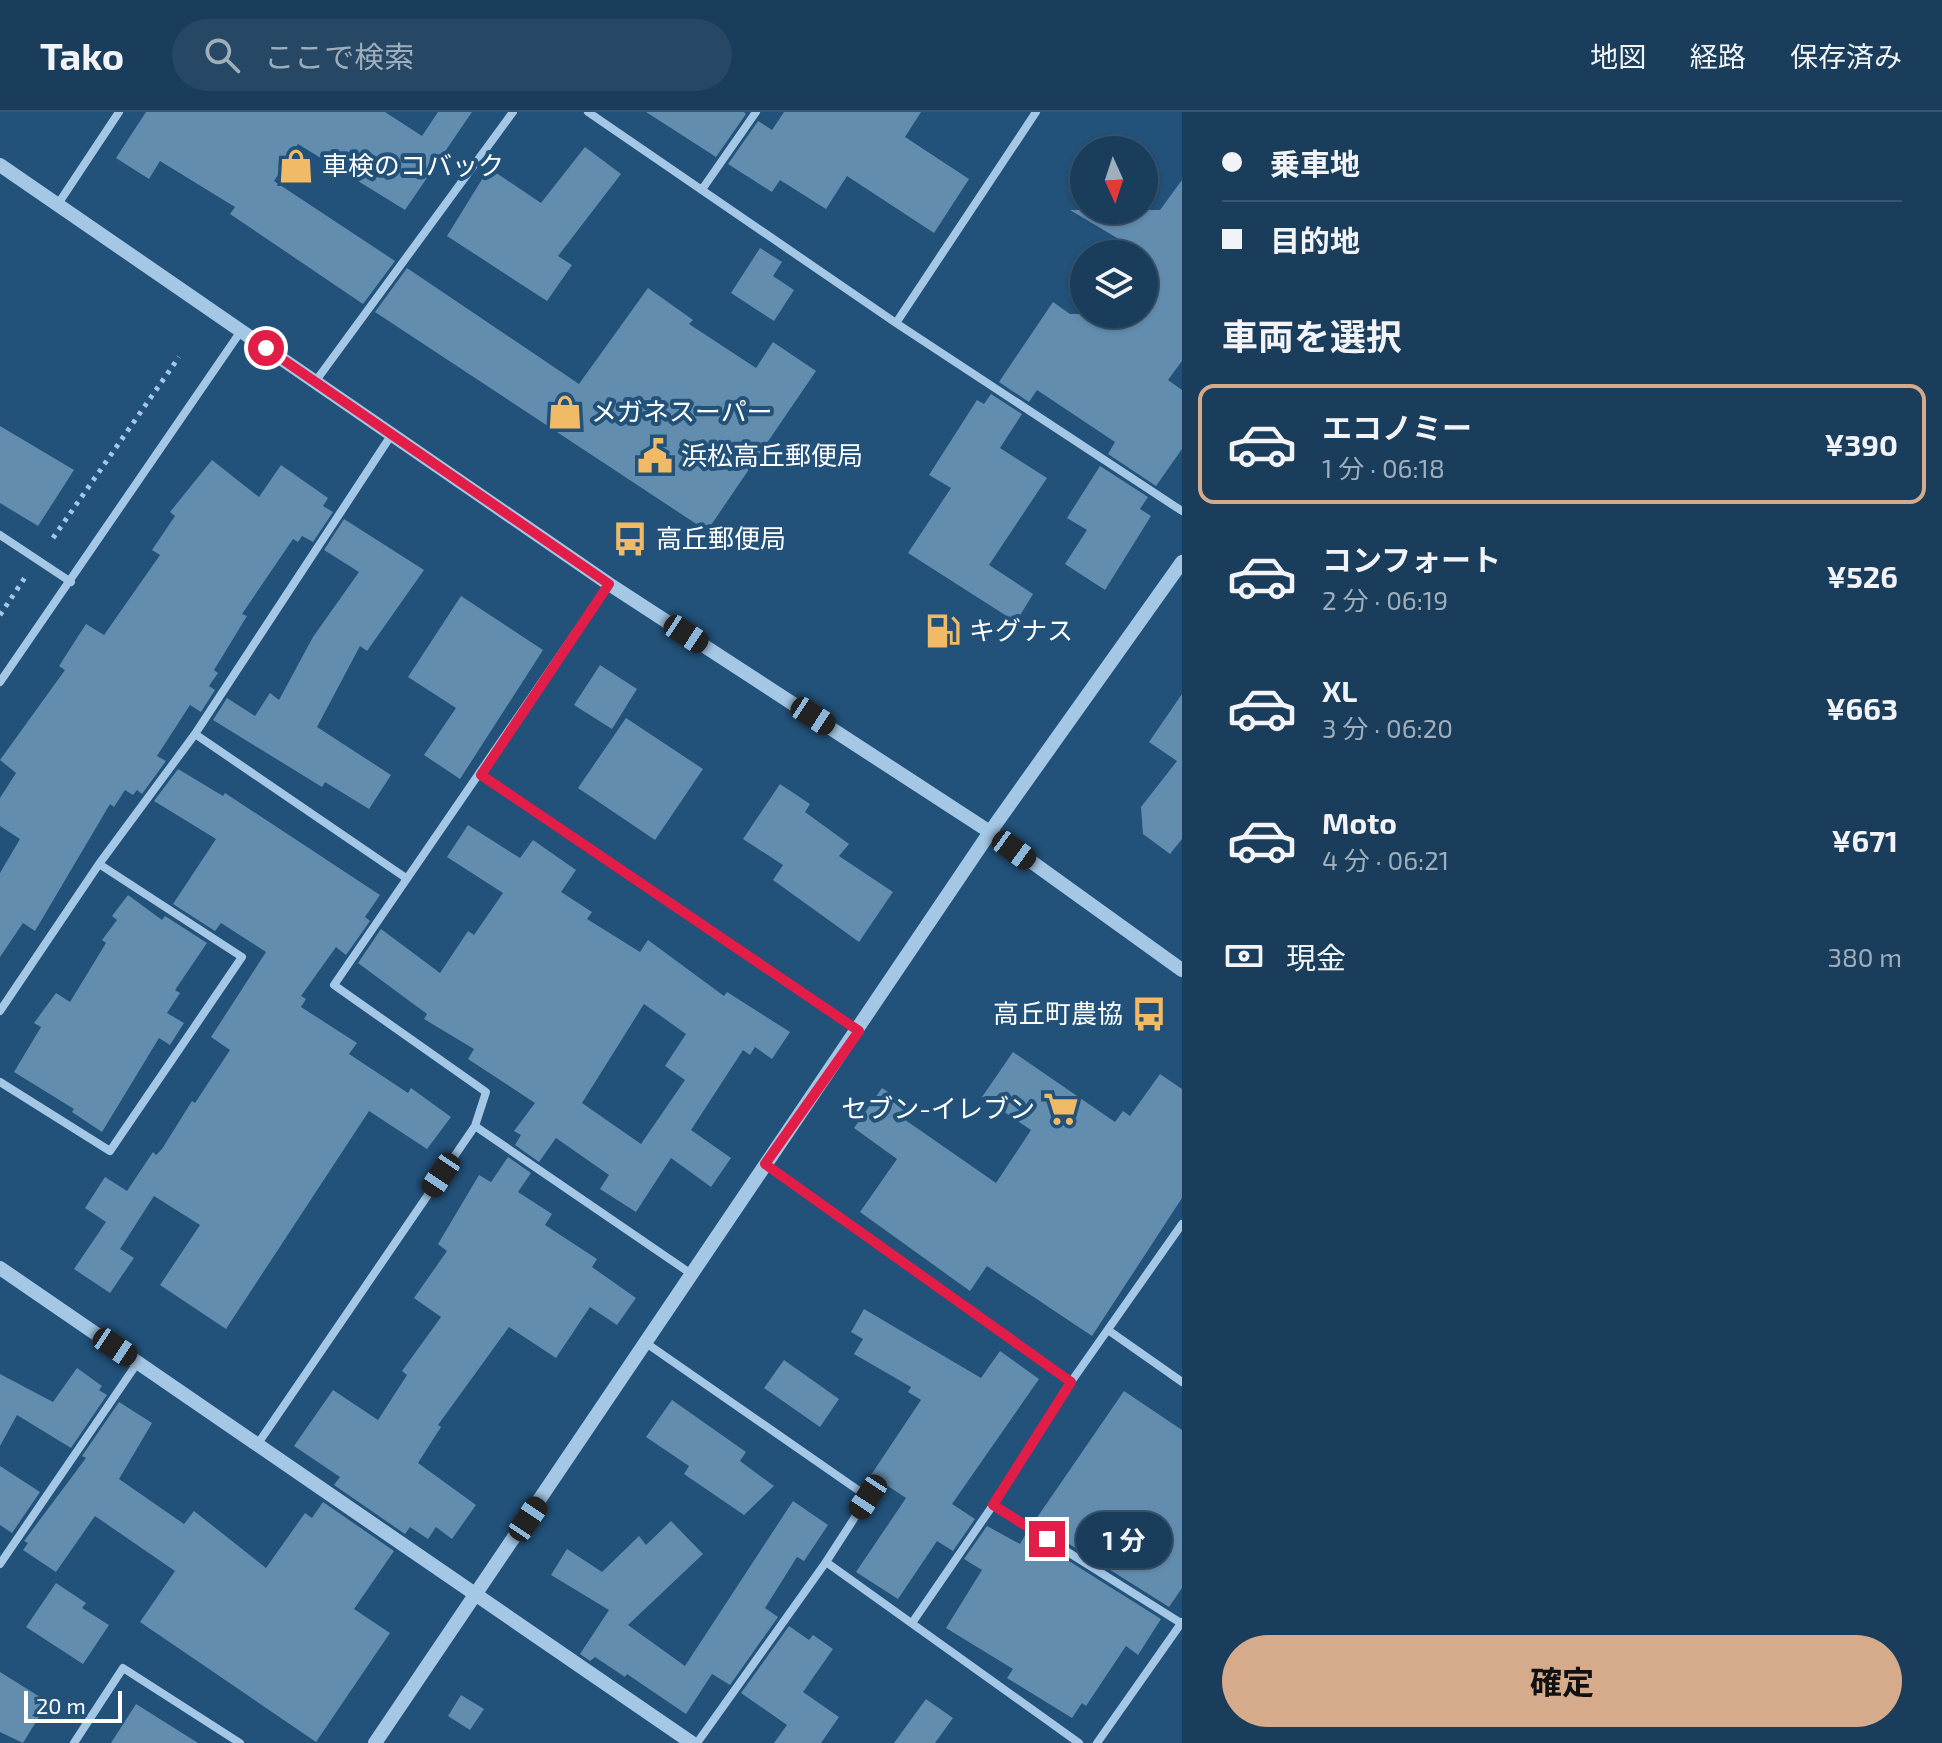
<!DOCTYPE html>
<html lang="ja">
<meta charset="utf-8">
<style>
:root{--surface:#1a3d5b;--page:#274864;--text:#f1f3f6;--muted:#9faebb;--line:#385671;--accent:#d6ab8b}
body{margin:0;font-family:"Exo 2","Noto Sans JP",sans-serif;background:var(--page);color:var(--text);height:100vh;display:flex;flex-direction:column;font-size:30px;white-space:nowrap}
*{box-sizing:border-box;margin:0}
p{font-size:26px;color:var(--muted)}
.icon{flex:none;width:44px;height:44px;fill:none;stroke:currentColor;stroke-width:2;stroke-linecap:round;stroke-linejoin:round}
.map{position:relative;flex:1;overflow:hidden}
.details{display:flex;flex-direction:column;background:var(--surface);width:760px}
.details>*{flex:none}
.banner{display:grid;align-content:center;height:176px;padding:0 40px;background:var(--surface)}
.needle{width:52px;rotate:177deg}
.buttons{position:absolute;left:1070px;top:24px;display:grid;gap:16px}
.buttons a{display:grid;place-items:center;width:88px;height:88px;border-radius:50%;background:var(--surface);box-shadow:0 2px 6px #0004,0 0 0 2px var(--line);font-size:40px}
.scale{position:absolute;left:24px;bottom:20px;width:98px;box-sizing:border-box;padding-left:8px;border:4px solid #fff;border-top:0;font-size:22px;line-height:28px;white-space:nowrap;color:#fff;-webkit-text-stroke:6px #225179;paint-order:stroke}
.end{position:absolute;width:36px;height:36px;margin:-18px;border:10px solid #e11d48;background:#fff;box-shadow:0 0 0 4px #fff}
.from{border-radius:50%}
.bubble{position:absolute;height:56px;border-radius:28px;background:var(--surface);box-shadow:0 2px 6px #0004,0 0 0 2px var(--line);font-size:26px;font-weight:700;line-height:56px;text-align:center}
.car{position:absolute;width:24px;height:48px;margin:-24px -12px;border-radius:10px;box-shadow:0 0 6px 2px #0007;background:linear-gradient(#222 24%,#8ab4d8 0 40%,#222 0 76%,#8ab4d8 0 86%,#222 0)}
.banner b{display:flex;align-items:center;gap:28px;height:76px;font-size:30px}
.banner b+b{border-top:2px solid var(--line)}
.banner i{width:20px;height:20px;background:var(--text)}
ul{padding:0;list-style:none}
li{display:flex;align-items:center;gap:24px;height:120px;margin:0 16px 12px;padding:0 24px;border:4px solid transparent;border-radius:16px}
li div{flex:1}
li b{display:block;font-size:30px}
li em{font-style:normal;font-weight:700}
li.current{border-color:var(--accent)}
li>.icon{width:72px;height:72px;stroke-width:1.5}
h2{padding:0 40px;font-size:36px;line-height:96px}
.pay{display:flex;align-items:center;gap:20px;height:88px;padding:0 40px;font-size:30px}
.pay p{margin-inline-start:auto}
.cta{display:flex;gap:16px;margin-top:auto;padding:16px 40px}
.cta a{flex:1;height:92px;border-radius:48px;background:var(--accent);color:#111;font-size:32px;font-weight:700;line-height:92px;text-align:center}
header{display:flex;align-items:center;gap:48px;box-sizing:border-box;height:112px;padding:0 40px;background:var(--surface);border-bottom:2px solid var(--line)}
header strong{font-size:38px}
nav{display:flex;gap:44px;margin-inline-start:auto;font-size:28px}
.search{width:560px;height:72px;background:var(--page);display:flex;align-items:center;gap:20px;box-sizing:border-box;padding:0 28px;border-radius:44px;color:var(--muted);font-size:30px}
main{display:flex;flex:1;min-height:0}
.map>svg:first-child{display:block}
.building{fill:#638daf;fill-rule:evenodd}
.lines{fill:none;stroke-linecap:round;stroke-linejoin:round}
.path{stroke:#a4c7e5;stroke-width:5;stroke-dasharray:4 6;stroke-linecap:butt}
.minor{stroke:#a4c7e5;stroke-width:8}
.tertiary{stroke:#a4c7e5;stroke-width:14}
.route{stroke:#e11d48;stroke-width:10}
.labels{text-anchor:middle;stroke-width:8;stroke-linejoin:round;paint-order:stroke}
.poi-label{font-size:26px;fill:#fff;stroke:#225179;text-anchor:start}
</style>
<header>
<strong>Tako</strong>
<div class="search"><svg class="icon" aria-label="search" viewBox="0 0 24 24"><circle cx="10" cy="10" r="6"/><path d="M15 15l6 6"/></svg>ここで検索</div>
<nav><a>地図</a><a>経路</a><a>保存済み</a></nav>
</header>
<main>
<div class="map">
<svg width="1182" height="1631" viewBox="0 0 1182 1631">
<rect width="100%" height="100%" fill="#225179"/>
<!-- building -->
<path class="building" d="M146,0H385L422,24L438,0H472L405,98L298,32L274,69L395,149L363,192L230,102L235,95L160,49L149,67L116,46Z
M646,0H744L746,2L716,45Z
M784,0H921L905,25L969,67L934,121L847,64L826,97L780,68L772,80L728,52L758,9L772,18Z
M585,35L621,62L558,144L572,153L547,189L447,124L489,56L541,91Z
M1182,68V249L1168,268L1182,278V337L1156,374L1108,342L1115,330L1037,278L1029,290L999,270L1053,190L1070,202H1144V142L1070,98H1160Z
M760,136L782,150L773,164L794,178L774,209L731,181Z
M407,156L579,272L648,176L693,208L689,212L756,256L773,230L816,259L707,419L375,200Z
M991,282L1022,302L1000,336L1047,366L989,453L1033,482L1016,510L908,441L951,376L929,363L977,288L984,292Z
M0,314L74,358L38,414L0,391Z
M212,348L259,385L281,353L328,386L323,394L333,400L313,430L302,424L298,430L293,427L242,502L247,504L214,558L218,561L209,574L215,578L201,600L190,593L157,644L166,649L142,682L137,678L133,683L125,678L114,695L110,692L35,819L23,811L0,845V761L20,727L0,714V686L16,661L0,648L65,558L59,554L86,512L104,523L160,443L152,438L175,404L170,400Z
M1100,354L1148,385L1140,397L1151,404L1105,478L1065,452L1087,418L1067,406Z
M344,407L424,458L367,539L360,534L317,615L391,663L369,697L325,670L322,675L213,608L227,586L255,604L270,581L279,588L313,525L359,460L324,438Z
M461,484L543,538L460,667L424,643L456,596L408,565Z
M600,553L637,577L612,617L574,593Z
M1182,582V727L1170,742L1143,722L1141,695L1177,649L1149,630Z
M626,606L703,657L655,728L578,676Z
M178,657L223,684L225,681L380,783L365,805L370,809L346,843L336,835L301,884L306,887L301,895L357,931L349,942L408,981L411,976L451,1005L427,1037L369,999L226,1217L160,1173L200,1113L154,1084L120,1137L134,1146L110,1181L74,1157L106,1110L85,1096L105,1065L127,1079L153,1040L156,1043L162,1037L192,989L195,991L230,938L211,925L266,840L221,811L215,819L173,792L216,727L154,689Z
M780,672L810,692L805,700L849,732L839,744L893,780L859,830L773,768L783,753L743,727Z
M468,713L520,746L533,728L576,758L561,780L592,800L587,807L640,840L648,828L724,884L727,880L790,920L772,947L755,935L750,943L743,938L691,1018L731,1046L711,1075L671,1046L636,1100L600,1077L609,1063L556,1026L539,1050L515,1033L521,1023L514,1019L535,991L468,947L474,937L424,907L427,902L358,851L381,817L440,861L468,819L474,823L503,781L447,745ZM644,892L686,922L665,954L685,968L641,1032L582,991Z
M128,783L162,808L165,804L207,831L175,878L180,881L167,901L184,911L170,933L159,926L102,1020L72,1000L74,997L14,960L41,915L34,911L56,881L70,890L106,831L102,828L117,808L112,804Z
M1013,940L1115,1010L1123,999L1130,1004L1160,962L1182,977V1086L1092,1224L987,1154L970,1179L860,1100L897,1047L854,1016L882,976L909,994L901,1005L996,1071L1031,1018L982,985Z
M508,1045L531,1061L518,1080L552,1102L545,1113L597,1147L592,1155L636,1186L617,1213L590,1195L556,1246L509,1215L438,1313L441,1315L418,1351L476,1393L452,1427L436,1415L428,1427L410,1415L405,1422L334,1373L340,1365L294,1334L333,1278L378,1308L407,1263L402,1259L441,1205L414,1186L447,1139L438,1132L479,1063L491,1070Z
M864,1197L981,1266L1000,1239L1039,1267L952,1392L975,1407L953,1439L937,1429L898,1487L856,1460L906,1386L871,1363L921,1288L908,1280L911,1275L854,1242L863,1227L851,1220Z
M784,1248L839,1287L820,1315L764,1276Z
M77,1256L102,1274L99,1278L107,1283L71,1336L17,1303L0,1334V1262L53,1290Z
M1124,1279L1182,1318V1476L1169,1495L1034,1410Z
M672,1288L746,1340L740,1349L774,1374L744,1403L684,1362L689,1354L646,1325Z
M119,1290L152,1311L119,1367L184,1412L194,1399L266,1456L305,1401L312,1406L323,1390L394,1439L354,1497L390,1521L316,1630L140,1510L175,1459L95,1404L56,1460L23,1438L28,1431L24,1429L86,1346L82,1344Z
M0,1354L40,1380L12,1421L0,1413Z
M793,1389L828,1413L804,1449L797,1445L765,1496L778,1505L730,1573L712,1562L686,1602L627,1562L625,1565L595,1545L590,1549L580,1542L609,1498L551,1463L567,1437L602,1460L639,1424L646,1433L671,1409L703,1442L628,1513L685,1554Z
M987,1414L1020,1432L1026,1422L1161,1507L1138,1543L1126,1534L1086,1594L1082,1591L1072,1606L1007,1566L1013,1557L946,1516L982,1458L964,1447Z
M56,1471L86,1491L82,1496L109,1513L83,1552L26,1515Z
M789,1514L809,1528L813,1523L833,1537L803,1580L839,1605L821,1631H774L787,1613L741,1581Z
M0,1560L48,1590L23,1631L0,1620Z
M461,1583L484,1597L470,1618L448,1604Z
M926,1587L953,1606L935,1631H894Z
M136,1592L198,1631H111Z"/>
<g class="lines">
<!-- path -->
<path class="path" d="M53,426L179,245
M0,503L26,464"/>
<!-- minor -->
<path class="minor" d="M588,0L896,211L1182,399
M703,76L756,0
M58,92L119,0
M896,211L1036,0
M315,270L513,0
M0,423L71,470
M0,570L241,219
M195,622L406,766
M481,663L858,918
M0,899L99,752L195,622L392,322
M0,970L110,1039L242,845L99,752
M475,1014L690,1161
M765,1052L1071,1270L993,1393L1181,1511
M1108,1218L1182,1270
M646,1231L868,1385L826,1450L1079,1631
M1071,1270L1182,1112
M257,1333L475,1014L486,980L334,873L609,472
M0,1452L138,1250
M912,1511L993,1393
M74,1631L123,1556L240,1631
M697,1631L826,1450
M1097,1631L1182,1510"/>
<!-- tertiary -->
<path class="tertiary" d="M0,53L609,472L990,720L1182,858
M0,1156L692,1631
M375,1631L990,720L1182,450"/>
</g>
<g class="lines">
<!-- route -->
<path class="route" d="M266,236L609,472L481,663L859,919L765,1052L1071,1270L993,1393L1047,1427"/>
</g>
<!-- icons -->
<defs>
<g id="shop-bare" transform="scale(2.76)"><path d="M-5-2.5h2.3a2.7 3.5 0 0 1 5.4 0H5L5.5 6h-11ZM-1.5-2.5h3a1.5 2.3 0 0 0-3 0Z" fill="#f0ba66" stroke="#225179" stroke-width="2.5" paint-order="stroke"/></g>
<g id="civic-bare" transform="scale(2.76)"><path d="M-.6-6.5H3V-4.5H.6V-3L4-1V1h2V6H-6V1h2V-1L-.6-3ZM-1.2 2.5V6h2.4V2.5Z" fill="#f0ba66" stroke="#225179" stroke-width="2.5" paint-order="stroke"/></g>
<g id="bus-bare" transform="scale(2.76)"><path d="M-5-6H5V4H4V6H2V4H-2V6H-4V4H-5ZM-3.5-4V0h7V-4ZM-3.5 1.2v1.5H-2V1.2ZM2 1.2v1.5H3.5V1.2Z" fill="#f0ba66" stroke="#225179" stroke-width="2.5" paint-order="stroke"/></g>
<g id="fuel-bare" transform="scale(2.76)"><path d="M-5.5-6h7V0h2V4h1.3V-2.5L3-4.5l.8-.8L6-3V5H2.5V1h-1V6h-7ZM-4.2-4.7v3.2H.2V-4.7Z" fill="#f0ba66" stroke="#225179" stroke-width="2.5" paint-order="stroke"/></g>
<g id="supermarket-bare" transform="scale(2.76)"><path d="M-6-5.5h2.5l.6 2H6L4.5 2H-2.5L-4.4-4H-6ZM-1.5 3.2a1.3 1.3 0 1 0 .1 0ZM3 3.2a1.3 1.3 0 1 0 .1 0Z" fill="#f0ba66" stroke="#225179" stroke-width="2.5" paint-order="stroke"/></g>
</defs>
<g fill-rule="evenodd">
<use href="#shop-bare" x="296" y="54"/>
<use href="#shop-bare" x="565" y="300"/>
<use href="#civic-bare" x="655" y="344"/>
<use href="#bus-bare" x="630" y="427"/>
<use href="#fuel-bare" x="943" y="519"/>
<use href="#bus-bare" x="1149" y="902"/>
<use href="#supermarket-bare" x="1061" y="997"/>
</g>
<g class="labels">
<!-- poi labels -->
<g class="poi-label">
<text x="322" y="63">車検のコバック</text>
<text x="591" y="309">メガネスーパー</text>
<text x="681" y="353">浜松高丘郵便局</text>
<text x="656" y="436">高丘郵便局</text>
<text x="969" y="528">キグナス</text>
<text x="1123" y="911" text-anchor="end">高丘町農協</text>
<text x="1035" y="1006" text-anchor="end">セブン-イレブン</text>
</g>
</g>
</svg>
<div class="buttons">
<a><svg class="needle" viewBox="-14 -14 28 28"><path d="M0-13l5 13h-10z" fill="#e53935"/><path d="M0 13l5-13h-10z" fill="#9faebb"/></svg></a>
<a><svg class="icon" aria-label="layers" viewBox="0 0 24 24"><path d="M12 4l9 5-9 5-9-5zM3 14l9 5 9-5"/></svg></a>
</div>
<div class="scale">20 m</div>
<i class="end from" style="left:266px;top:236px"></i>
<i class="end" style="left:1047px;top:1427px"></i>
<div class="bubble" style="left:1076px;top:1400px;width:96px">1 分</div>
<i class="car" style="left:686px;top:522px;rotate:123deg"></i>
<i class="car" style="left:813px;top:604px;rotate:123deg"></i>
<i class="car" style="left:1014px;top:738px;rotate:126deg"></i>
<i class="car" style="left:441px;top:1063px;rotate:214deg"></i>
<i class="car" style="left:115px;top:1235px;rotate:124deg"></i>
<i class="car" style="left:868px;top:1385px;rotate:213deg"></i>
<i class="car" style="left:528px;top:1407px;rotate:34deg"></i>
</div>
<section class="details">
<div class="banner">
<b><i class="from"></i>乗車地</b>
<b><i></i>目的地</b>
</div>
<h2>車両を選択</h2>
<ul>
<li class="current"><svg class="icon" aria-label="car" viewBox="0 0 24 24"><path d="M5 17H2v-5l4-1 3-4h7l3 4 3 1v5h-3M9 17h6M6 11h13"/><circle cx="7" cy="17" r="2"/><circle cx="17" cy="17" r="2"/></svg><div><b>エコノミー</b><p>1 分 · 06:18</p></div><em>¥390</em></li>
<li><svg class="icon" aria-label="car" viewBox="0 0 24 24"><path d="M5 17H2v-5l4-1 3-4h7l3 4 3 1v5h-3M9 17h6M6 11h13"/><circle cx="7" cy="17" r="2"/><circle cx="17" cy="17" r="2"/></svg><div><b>コンフォート</b><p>2 分 · 06:19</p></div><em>¥526</em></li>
<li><svg class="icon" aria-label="car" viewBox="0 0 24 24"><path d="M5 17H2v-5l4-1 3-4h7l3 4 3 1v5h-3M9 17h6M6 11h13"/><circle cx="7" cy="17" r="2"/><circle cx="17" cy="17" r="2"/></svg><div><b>XL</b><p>3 分 · 06:20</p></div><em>¥663</em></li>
<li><svg class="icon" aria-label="car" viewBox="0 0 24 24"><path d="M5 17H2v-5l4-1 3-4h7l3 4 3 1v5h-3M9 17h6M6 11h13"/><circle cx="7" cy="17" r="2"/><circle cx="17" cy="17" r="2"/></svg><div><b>Moto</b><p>4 分 · 06:21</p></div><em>¥671</em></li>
</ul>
<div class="pay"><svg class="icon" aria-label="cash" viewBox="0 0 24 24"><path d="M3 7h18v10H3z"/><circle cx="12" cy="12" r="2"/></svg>現金<p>380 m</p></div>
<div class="cta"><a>確定</a></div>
</section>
</main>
